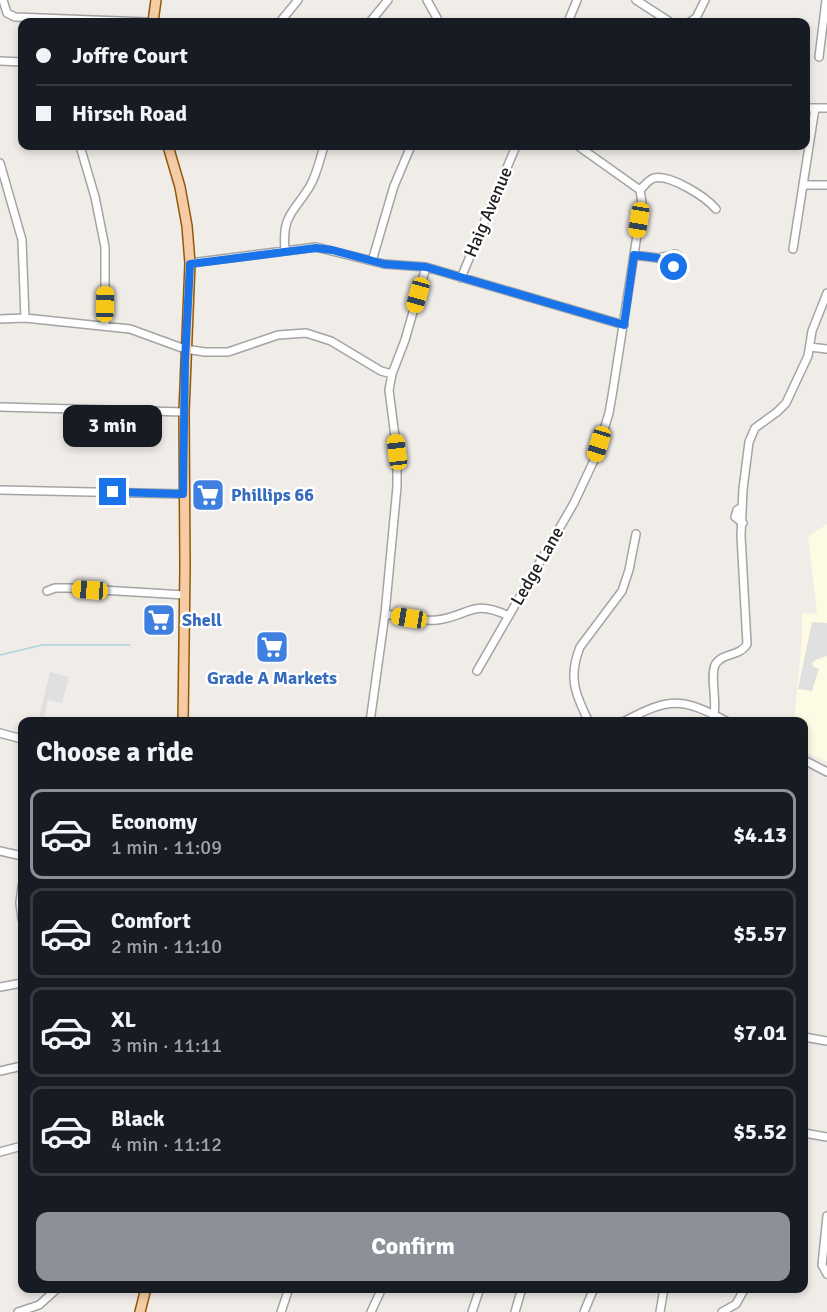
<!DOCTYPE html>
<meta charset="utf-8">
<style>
:root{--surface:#171b24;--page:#20242c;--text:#f1f3f6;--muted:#9ea1a6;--line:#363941;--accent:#8c9099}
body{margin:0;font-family:Signika,sans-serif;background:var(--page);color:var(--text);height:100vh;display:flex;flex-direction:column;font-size:22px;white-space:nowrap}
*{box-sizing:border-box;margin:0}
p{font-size:20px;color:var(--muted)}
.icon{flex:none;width:33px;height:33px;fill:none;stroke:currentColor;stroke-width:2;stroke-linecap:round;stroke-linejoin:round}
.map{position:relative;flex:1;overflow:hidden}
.drawer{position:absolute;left:18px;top:717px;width:790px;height:576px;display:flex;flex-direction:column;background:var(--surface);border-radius:12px;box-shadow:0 3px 9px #0003}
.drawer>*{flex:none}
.guide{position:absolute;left:18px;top:18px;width:792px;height:132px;border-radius:12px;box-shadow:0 3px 9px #0003;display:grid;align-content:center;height:132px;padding:0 18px;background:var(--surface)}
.end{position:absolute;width:27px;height:27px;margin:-14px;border:8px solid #1a73e8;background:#fff;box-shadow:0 0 0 3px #fff}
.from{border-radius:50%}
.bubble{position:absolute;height:42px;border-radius:12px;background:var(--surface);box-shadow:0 3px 9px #0003;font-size:20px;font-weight:700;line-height:42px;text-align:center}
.car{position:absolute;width:18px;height:36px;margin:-18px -9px;border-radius:8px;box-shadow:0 0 4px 2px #0007;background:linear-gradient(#f5c518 24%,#345 0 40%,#f5c518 0 76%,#345 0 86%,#f5c518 0)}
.guide b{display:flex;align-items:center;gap:21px;height:57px;font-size:22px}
.guide b+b{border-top:2px solid var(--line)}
.guide i{width:15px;height:15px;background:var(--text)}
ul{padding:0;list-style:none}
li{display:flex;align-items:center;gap:18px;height:90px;margin:0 12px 9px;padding:0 6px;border:3px solid var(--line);border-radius:12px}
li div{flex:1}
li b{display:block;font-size:22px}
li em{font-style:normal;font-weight:700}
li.current{border-color:var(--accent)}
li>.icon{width:54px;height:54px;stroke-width:1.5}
h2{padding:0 18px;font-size:27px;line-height:72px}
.cta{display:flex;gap:12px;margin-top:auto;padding:12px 18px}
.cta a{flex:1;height:69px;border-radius:12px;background:var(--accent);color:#fff;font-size:24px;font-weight:700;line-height:69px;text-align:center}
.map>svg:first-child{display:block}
.education{fill:#fdfbe3}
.parking{fill:#e0e0e0}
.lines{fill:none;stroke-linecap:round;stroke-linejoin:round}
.stream{stroke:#abd4db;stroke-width:1.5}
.minor-casing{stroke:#a4a4a4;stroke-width:10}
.major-casing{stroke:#92590a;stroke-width:12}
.minor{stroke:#fff;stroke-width:7}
.major{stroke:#f6cca7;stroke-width:9}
.route{stroke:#1a73e8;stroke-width:8}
.labels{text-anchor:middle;stroke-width:5;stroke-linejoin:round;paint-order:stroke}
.street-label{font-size:18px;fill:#202020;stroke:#fff}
.shop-label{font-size:18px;font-weight:bold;fill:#366cbe;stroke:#fff;text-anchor:start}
</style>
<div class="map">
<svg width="827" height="1312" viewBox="0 0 827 1312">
<rect width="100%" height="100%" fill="#f0ece7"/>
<!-- education -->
<path class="education" d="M827,524V762L804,751V722H794L802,640V614L817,613L808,537Z"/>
<!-- parking -->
<path class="parking" d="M812,622L827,623V656L815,660L812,663L813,667L819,669L812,691L798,689Z
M50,672L69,677L62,703L48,700L43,721H38Z"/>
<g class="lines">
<!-- stream -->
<path class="stream" d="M0,655L42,645H130"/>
<!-- minor casing -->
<g class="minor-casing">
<path id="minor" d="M3,0L7,13L15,17L146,22
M427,0L437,18
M636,0L670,22
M280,22L298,0
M370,22L388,0
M568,22L577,0
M690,22L696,18L705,0
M819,57L826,0
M0,61L22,62
M806,108H827
M80,146L95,197L105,247V326
M0,163L22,240L25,318
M804,185H827
M640,190C644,186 648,180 654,178C670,174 706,197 716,209
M793,249L815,108
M285,251C282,214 293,214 310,186C317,174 320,159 324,146
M634,255L658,258L675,254L679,256L681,263L678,266L669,267L658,258
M372,261L394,186L411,146
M190,263L316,247L384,264L426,267L624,325
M461,278L516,146
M0,319L25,318L130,329L185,349L205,352H228L278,335L306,333L331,341L381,371L392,374L389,390L397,452V487L385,614L370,722
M810,347L827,349
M392,374L405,340L426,267
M0,407L184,412
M0,490L183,494
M742,507L737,510L735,517L743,523
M47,591L55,588H68L185,595
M385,614C402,616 420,622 437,620C470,616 471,598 509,616
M477,671L574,503L596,456L609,413L613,390L642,203L640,190L578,146
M714,714C717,700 710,677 715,665C722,652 740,657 747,644L741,536L743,489L749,442L755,428L777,412L786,403L808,356L812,331L827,293
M589,722C575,694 568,677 580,647L622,591L629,570L636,534
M623,722C670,697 681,697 728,722
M0,733L22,739
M804,760L827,772
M0,851L22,856
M22,886L20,903L22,919
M0,987L22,983
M804,1037L827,1041
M0,1071L22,1066
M804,1133L827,1137
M0,1152L22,1146
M827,1216L822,1265L827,1274
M18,1312L39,1305L58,1288
M281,1312L289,1288
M371,1312L382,1288
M472,1312L480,1288
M515,1312L522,1288
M584,1312L594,1288
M660,1312L664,1288
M722,1312L736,1304L745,1288"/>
</g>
<!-- major casing -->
<g class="major-casing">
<path id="major" d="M153,22L156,0
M168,146L180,187L187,226L190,263L184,412L185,567L183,722
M140,1312L146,1288"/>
</g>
<!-- minor -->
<use href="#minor" class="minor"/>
<!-- major -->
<use href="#major" class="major"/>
</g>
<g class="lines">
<!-- route -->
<path class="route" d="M113,492L183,494L185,360L190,264L316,248L332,250L384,264L426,267L624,325L634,255L658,258L669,267H674"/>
</g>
<!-- icons -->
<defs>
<g id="supermarket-square" transform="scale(1.725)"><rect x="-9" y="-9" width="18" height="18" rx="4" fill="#3f7fe0" stroke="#fff"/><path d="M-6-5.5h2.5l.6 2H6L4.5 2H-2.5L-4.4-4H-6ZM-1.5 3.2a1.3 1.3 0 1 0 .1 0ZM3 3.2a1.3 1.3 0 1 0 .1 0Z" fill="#fff"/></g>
</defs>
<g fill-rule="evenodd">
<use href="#supermarket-square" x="208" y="495"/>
<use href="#supermarket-square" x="159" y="620"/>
<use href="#supermarket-square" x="272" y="647"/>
</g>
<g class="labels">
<!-- street labels -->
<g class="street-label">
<text transform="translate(488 212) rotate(-67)" y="6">Haig Avenue</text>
<text transform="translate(537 566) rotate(-60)" y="6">Ledge Lane</text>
</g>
<!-- shop labels -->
<g class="shop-label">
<text x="231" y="501">Phillips 66</text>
<text x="182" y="626">Shell</text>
<text x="272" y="684" text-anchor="middle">Grade A Markets</text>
</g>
</g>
</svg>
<i class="end from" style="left:674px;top:267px"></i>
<i class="end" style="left:113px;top:492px"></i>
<div class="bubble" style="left:63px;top:405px;width:99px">3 min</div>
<i class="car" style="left:639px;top:220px;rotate:189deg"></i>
<i class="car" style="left:418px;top:295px;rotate:196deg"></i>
<i class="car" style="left:105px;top:304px;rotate:1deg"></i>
<i class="car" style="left:599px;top:444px;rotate:197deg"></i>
<i class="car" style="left:397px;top:452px;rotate:353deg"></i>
<i class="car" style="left:90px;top:590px;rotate:274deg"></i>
<i class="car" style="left:409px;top:618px;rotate:279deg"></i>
<div class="guide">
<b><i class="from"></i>Joffre Court</b>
<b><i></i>Hirsch Road</b>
</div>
<section class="drawer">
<h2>Choose a ride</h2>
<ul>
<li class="current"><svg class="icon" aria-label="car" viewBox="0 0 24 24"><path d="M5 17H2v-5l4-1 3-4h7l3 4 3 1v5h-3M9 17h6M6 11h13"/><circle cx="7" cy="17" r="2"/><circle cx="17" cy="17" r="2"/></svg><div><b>Economy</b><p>1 min · 11:09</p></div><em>$4.13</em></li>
<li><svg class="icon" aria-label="car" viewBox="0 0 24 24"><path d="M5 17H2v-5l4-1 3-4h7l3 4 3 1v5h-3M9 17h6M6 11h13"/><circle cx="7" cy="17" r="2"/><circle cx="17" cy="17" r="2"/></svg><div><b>Comfort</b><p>2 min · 11:10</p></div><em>$5.57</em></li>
<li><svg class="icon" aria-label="car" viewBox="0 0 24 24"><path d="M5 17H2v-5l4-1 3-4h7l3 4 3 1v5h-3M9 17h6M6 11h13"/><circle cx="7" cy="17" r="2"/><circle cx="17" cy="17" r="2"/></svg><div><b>XL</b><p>3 min · 11:11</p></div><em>$7.01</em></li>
<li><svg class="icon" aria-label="car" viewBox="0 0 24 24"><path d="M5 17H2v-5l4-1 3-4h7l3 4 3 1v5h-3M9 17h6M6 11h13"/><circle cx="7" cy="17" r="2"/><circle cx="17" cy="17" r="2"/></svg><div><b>Black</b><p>4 min · 11:12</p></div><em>$5.52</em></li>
</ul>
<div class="cta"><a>Confirm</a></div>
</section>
</div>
